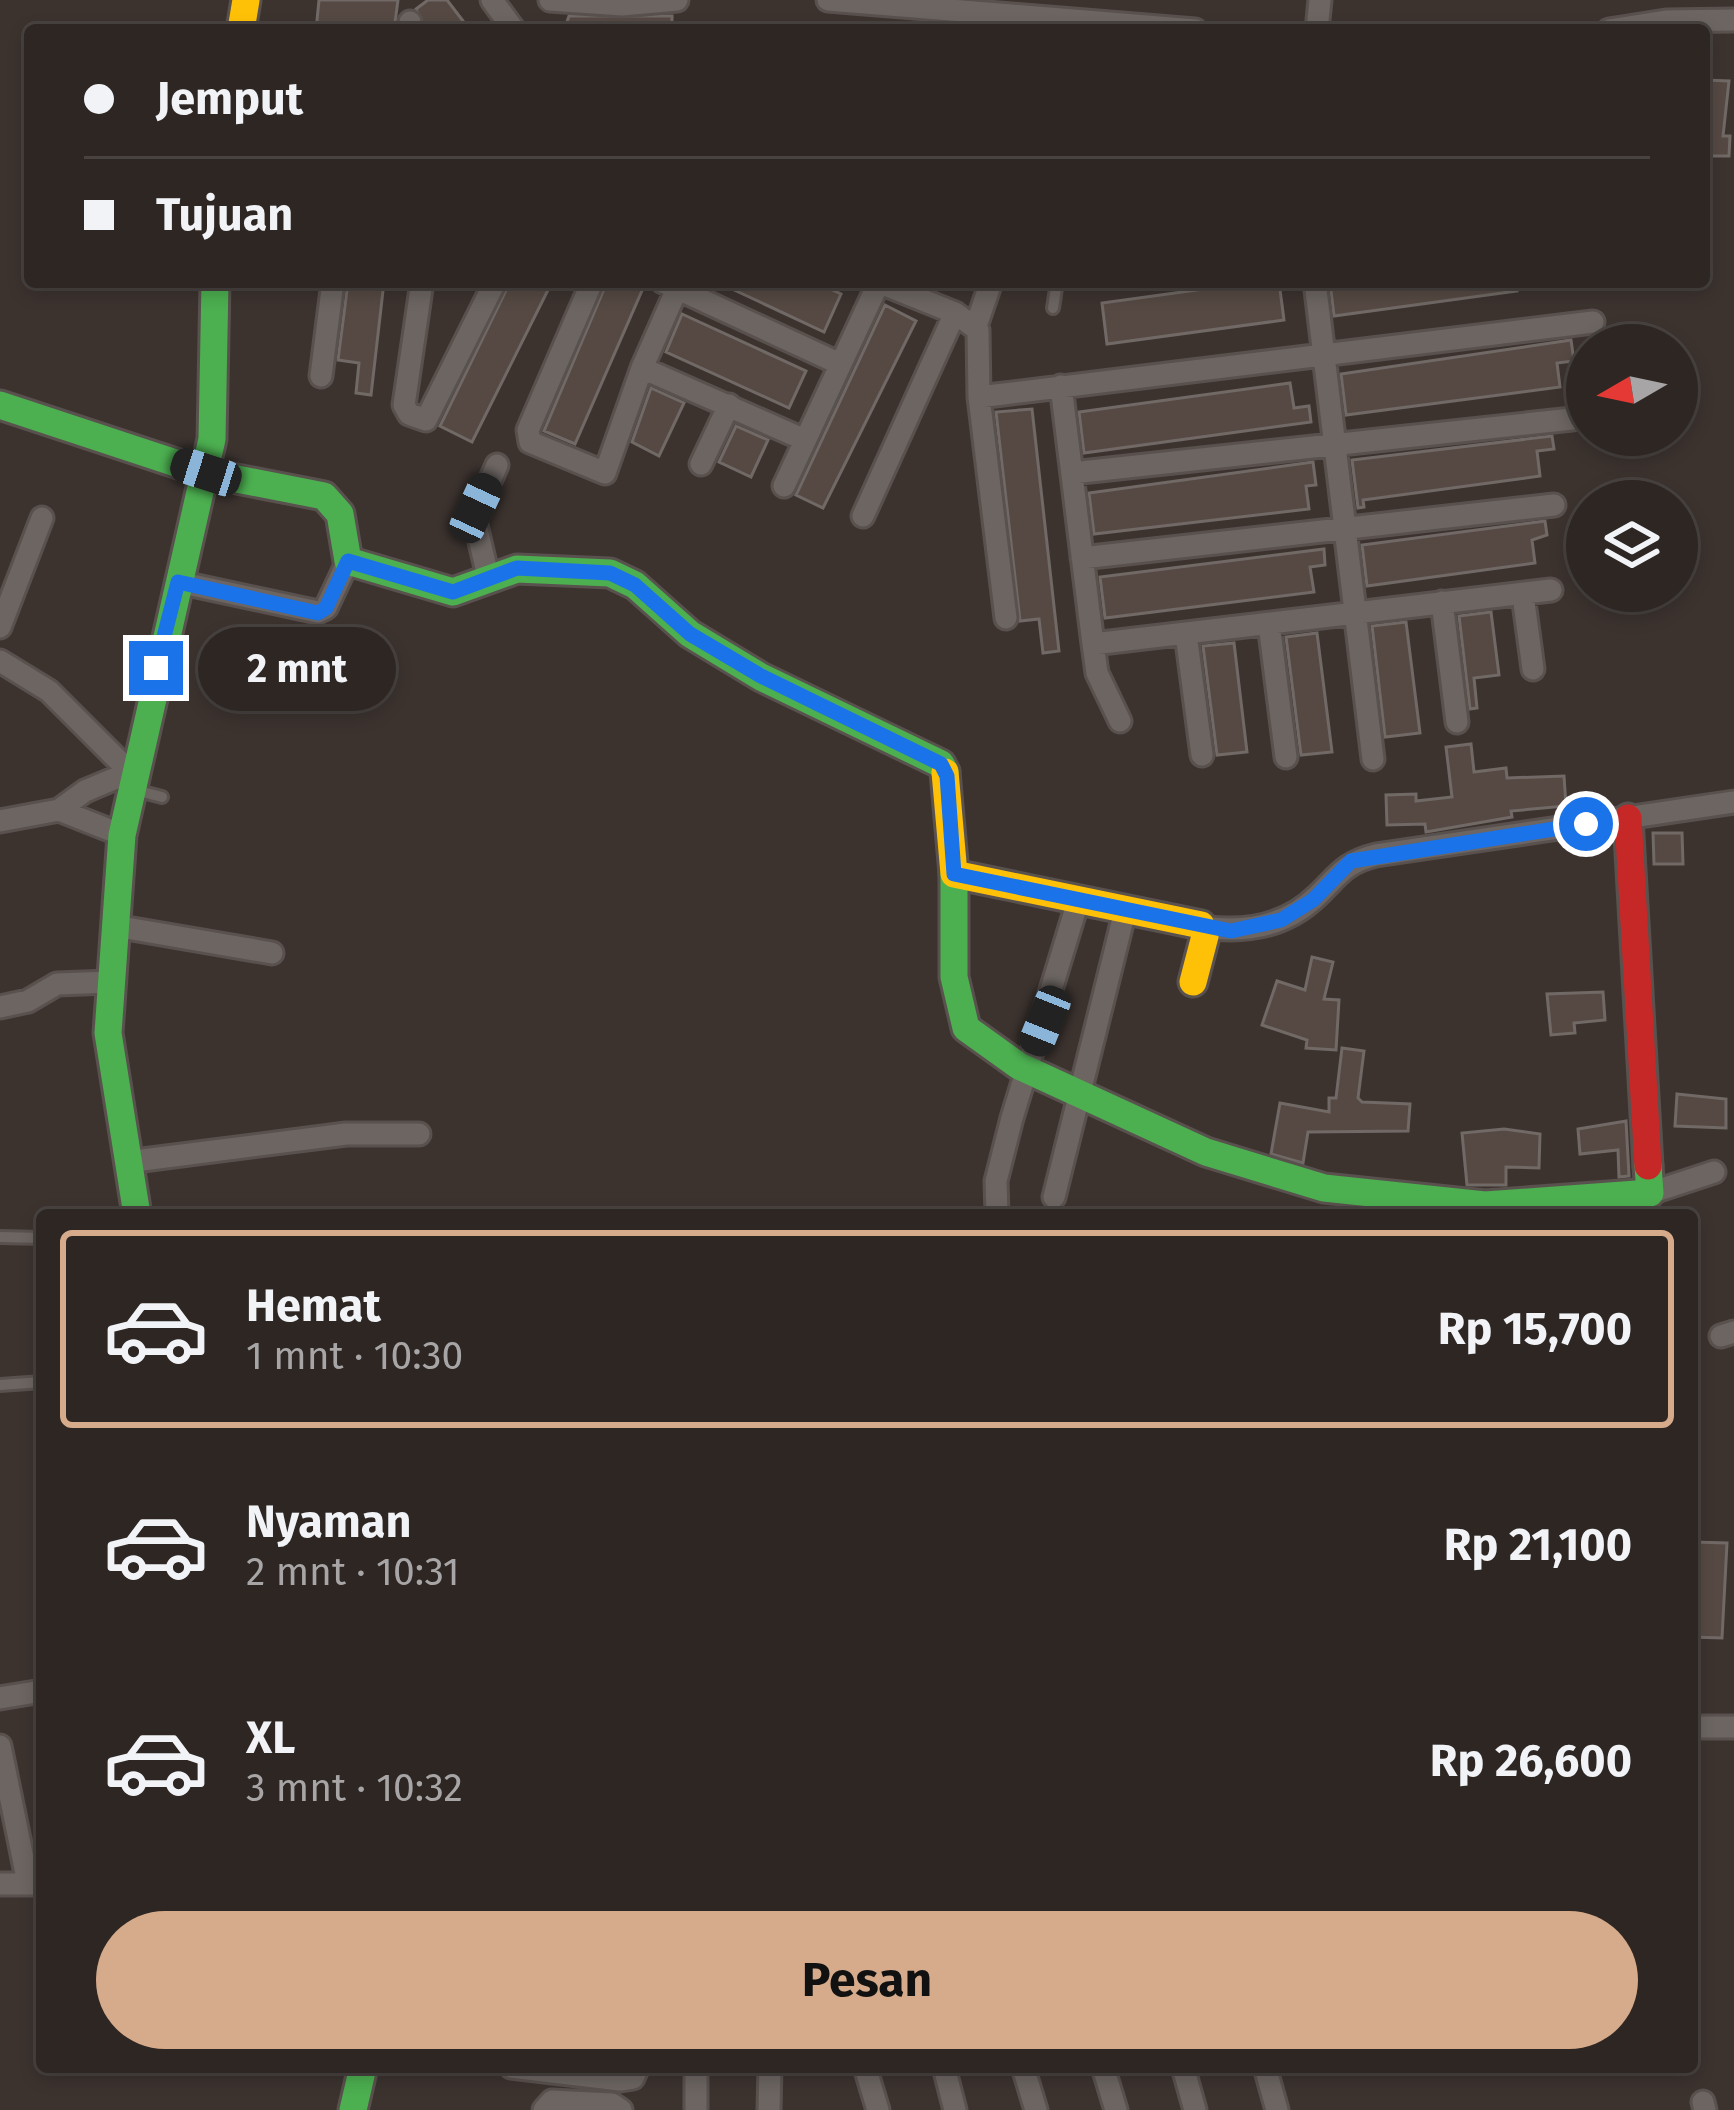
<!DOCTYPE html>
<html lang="id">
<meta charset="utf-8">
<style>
:root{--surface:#2d2623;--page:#352e2b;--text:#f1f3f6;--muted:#a7a5a6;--line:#484341;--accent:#d6ab8b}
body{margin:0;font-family:"Fira Sans",sans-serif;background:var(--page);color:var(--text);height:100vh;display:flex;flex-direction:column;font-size:45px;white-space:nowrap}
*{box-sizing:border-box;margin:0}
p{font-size:39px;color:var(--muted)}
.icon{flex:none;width:66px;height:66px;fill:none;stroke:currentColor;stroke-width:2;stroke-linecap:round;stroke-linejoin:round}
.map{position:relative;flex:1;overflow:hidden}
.drawer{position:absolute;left:36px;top:1209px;width:1662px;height:864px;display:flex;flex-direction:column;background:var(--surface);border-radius:12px;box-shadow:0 6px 18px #0003,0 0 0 3px var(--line)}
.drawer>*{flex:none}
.banner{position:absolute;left:24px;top:24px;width:1686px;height:264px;border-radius:12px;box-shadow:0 6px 18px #0003,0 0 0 3px var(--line);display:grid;align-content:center;height:264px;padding:0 60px;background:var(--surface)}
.needle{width:78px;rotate:261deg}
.controls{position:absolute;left:1566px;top:324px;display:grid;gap:24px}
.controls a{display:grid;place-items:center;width:132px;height:132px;border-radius:50%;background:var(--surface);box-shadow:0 6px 18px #0003,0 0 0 3px var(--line);font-size:60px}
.end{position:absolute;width:54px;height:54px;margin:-27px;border:15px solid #1a73e8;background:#fff;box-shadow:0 0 0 6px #fff}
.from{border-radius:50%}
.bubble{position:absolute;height:84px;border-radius:42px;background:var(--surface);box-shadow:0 6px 18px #0003,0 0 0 3px var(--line);font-size:39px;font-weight:700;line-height:84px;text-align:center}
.car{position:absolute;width:36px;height:72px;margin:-36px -18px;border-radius:15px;box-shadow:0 0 9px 3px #0007;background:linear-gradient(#222 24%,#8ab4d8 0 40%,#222 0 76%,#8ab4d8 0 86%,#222 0)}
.banner b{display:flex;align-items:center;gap:42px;height:114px;font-size:45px}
.banner b+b{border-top:3px solid var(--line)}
.banner i{width:30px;height:30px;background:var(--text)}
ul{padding:21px 0 0;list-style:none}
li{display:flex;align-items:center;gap:36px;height:198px;margin:0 24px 18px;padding:0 36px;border:6px solid transparent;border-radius:12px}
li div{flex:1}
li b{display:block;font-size:45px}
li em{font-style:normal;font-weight:700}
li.current{border-color:var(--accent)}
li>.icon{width:108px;height:108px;stroke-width:1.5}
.primary-button{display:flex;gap:24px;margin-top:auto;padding:24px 60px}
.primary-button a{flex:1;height:138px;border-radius:72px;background:var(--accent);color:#111;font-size:48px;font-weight:700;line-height:138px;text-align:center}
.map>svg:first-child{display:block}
.building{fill:#564943;stroke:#706965;stroke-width:3}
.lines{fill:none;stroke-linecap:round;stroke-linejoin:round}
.lane-casing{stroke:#59514e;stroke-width:16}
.street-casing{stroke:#59514e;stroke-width:27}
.fast-casing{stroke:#59514e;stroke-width:33}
.slow-casing{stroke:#59514e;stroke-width:33}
.jam-casing{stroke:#59514e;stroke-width:33}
.lane{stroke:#6c6562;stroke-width:10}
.street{stroke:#6c6562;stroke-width:21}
.fast{stroke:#4caf50;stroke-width:27}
.slow{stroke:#ffc107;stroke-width:27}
.jam{stroke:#c62828;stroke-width:27}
.route{stroke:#1a73e8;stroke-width:15}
</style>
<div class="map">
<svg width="1734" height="2110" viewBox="0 0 1734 2110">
<rect width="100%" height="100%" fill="#3c332f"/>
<!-- building -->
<path class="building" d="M319,0H398L394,30H316Z
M428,0H447L470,30H425L416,9Z
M569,16H672V30H564Z
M1704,80L1729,81L1723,136H1730L1729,156H1704Z
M348,282H384L371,395L356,393L359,363L338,360Z
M510,282H552L472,442L440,426Z
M607,282L644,286L575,444L544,431Z
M717,282H815L841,294L824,332Z
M1255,282H1279L1284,320L1107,344L1102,303Z
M1330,282H1516L1517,291L1334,316Z
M885,305L916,321L823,508L796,495Z
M682,314L806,371L789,408L666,352Z
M1571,340L1574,361L1557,363L1560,387L1346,415L1341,374Z
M1290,383L1294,408L1309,406L1311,422L1084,453L1079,412Z
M651,388L684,403L659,456L632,442Z
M1032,409L1059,651L1043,653L1039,619L1020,621L996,412Z
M736,426L768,440L751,477L719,462Z
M1552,436L1554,449L1537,451L1540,476L1363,500L1364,507L1358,508L1352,460Z
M1313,462L1316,485L1306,486L1309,509L1094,534L1089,493Z
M1545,521L1547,535L1532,540L1535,563L1367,586L1362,545Z
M1324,549L1325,565L1310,567L1314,592L1105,618L1100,577Z
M1491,612L1499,675L1474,678L1477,708L1470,709L1459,616Z
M1406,622L1420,733L1385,737L1372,626Z
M1317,633L1332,752L1301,755L1286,637Z
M1234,643L1247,752L1217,755L1203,646Z
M1471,744L1474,772L1506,768L1507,778L1564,776L1566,806L1511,811L1512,817L1426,832L1425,824L1387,825L1386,795L1416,794V801L1452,797L1446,747Z
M1653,833H1682L1683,864H1654Z
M1312,957L1333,962L1324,999L1339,1000L1336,1050L1306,1048L1307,1040L1262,1025L1277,981L1305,990Z
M1603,992L1605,1020L1574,1023L1575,1033L1551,1035L1547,994Z
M1342,1048L1364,1051L1358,1098L1362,1102L1410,1104L1408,1131L1308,1132L1303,1163L1271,1154L1280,1103L1329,1112V1098H1336Z
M1677,1094L1726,1099V1128L1675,1126Z
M1626,1121L1629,1176L1619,1177L1618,1150L1580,1154L1578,1129Z
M1504,1129L1540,1134L1539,1168L1506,1167V1185H1467L1462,1133Z
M1692,1542L1727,1543L1722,1638L1692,1637Z"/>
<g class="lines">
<!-- lane casing -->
<g class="lane-casing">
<path id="lane" d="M1053,308L1057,282
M135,790L162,797
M0,1237L42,1238
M0,1385L42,1382"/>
</g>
<!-- street casing -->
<g class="street-casing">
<path id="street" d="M492,0L514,30
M550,0L622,5L677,0
M828,0L1195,30
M410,22V30
M1317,30L1320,0
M1609,30L1666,21L1734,20
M422,282L404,405L409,414L426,420L495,282
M592,282L528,430L530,442L605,473L642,368
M663,282L840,364
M878,282L955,313L978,330L979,397L1006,618
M1315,282L1373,759
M677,289L642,368L805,440
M976,326L991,282
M321,376L333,282
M1061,386L1093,644L1551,590
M979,397L1593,322
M701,464L729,405
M1072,473L1572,419
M784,486L879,282
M863,516L955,313
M1082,558L1554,505
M488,576L474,517L497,465
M178,582L318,612L326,608L348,561
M1523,595L1533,669
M1442,602L1457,722
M1269,624L1286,757
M0,627L42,518
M1186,634L1202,755
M1093,644L1097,673L1120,721
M0,661L49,691L129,771
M59,810L122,835
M0,821L59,810L85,791L135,770
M115,926L272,953
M1203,927C1245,933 1285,927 1317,896C1339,875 1344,863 1376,855L1734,802
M0,1007L28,1001L57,984L110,982
M127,1162L346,1134H419
M1650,1193L1714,1172
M1054,1197L1126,907
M997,1215L996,1181L1012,1118L1079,898
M1721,1336L1734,1332
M0,1698L42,1691
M1692,1727H1734
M0,1746L28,1883
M0,1884H41
M511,2067L620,2080L633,2078L638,2067
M696,2067V2110
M865,2067L878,2110
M944,2067L955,2110
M1023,2067L1036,2110
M1103,2067L1116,2110
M1183,2067L1195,2110
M1265,2067L1277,2110
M1703,2102L1705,2110
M544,2110L552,2101L612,2104L621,2110
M769,2110L770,2067"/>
</g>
<!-- fast casing -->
<g class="fast-casing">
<path id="fast" d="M0,405L206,473L324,496L340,514L348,561L453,592L517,569L610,573L635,585L690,634L761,677L941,764L945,772
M954,874V977L966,1028L1019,1066L1206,1152L1324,1188L1485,1205L1650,1193L1648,1166
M137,1215L108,1033L122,835L212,439L215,282
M353,2110L363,2067"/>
</g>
<!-- slow casing -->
<g class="slow-casing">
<path id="slow" d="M241,30L246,0
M945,772L954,874L1201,925L1205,936L1193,982"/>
</g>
<!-- jam casing -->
<g class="jam-casing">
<path id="jam" d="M1628,818L1648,1166"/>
</g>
<!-- lane -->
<use href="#lane" class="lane"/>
<!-- street -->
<use href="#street" class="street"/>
<!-- fast -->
<use href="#fast" class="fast"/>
<!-- slow -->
<use href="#slow" class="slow"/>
<!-- jam -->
<use href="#jam" class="jam"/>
</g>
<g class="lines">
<!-- route -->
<path class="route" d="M156,668L178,582L318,613L326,608L348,561L453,592L517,568L610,573L635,585L690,634L761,676L941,764L947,776L954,874L1231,931L1281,920L1313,900L1351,861L1586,824"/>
</g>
</svg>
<div class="controls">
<a><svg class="needle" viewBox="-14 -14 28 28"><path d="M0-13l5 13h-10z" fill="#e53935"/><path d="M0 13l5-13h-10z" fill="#a7a5a6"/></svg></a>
<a><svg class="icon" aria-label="layers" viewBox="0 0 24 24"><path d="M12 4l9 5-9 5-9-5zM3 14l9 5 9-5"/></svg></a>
</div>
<i class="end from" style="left:1586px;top:824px"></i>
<i class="end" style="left:156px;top:668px"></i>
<div class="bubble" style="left:198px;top:627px;width:198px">2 mnt</div>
<i class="car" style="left:206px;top:472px;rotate:288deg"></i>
<i class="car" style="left:476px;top:508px;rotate:25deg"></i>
<i class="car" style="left:1045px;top:1021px;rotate:202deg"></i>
<div class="banner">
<b><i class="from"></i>Jemput</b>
<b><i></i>Tujuan</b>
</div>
<section class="drawer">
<ul>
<li class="current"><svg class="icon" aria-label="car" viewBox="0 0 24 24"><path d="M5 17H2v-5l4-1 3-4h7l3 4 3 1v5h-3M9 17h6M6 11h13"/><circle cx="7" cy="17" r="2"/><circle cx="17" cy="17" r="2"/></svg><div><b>Hemat</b><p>1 mnt · 10:30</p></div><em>Rp 15,700</em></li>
<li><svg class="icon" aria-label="car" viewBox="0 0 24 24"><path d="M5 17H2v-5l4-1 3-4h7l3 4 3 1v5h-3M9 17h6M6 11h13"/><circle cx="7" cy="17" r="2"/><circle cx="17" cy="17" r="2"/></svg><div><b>Nyaman</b><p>2 mnt · 10:31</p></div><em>Rp 21,100</em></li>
<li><svg class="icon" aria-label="car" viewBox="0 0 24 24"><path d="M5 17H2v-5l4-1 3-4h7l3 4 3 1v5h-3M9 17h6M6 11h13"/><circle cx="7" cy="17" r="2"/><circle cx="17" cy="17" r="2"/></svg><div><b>XL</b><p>3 mnt · 10:32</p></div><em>Rp 26,600</em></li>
</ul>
<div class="primary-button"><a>Pesan</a></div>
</section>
</div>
